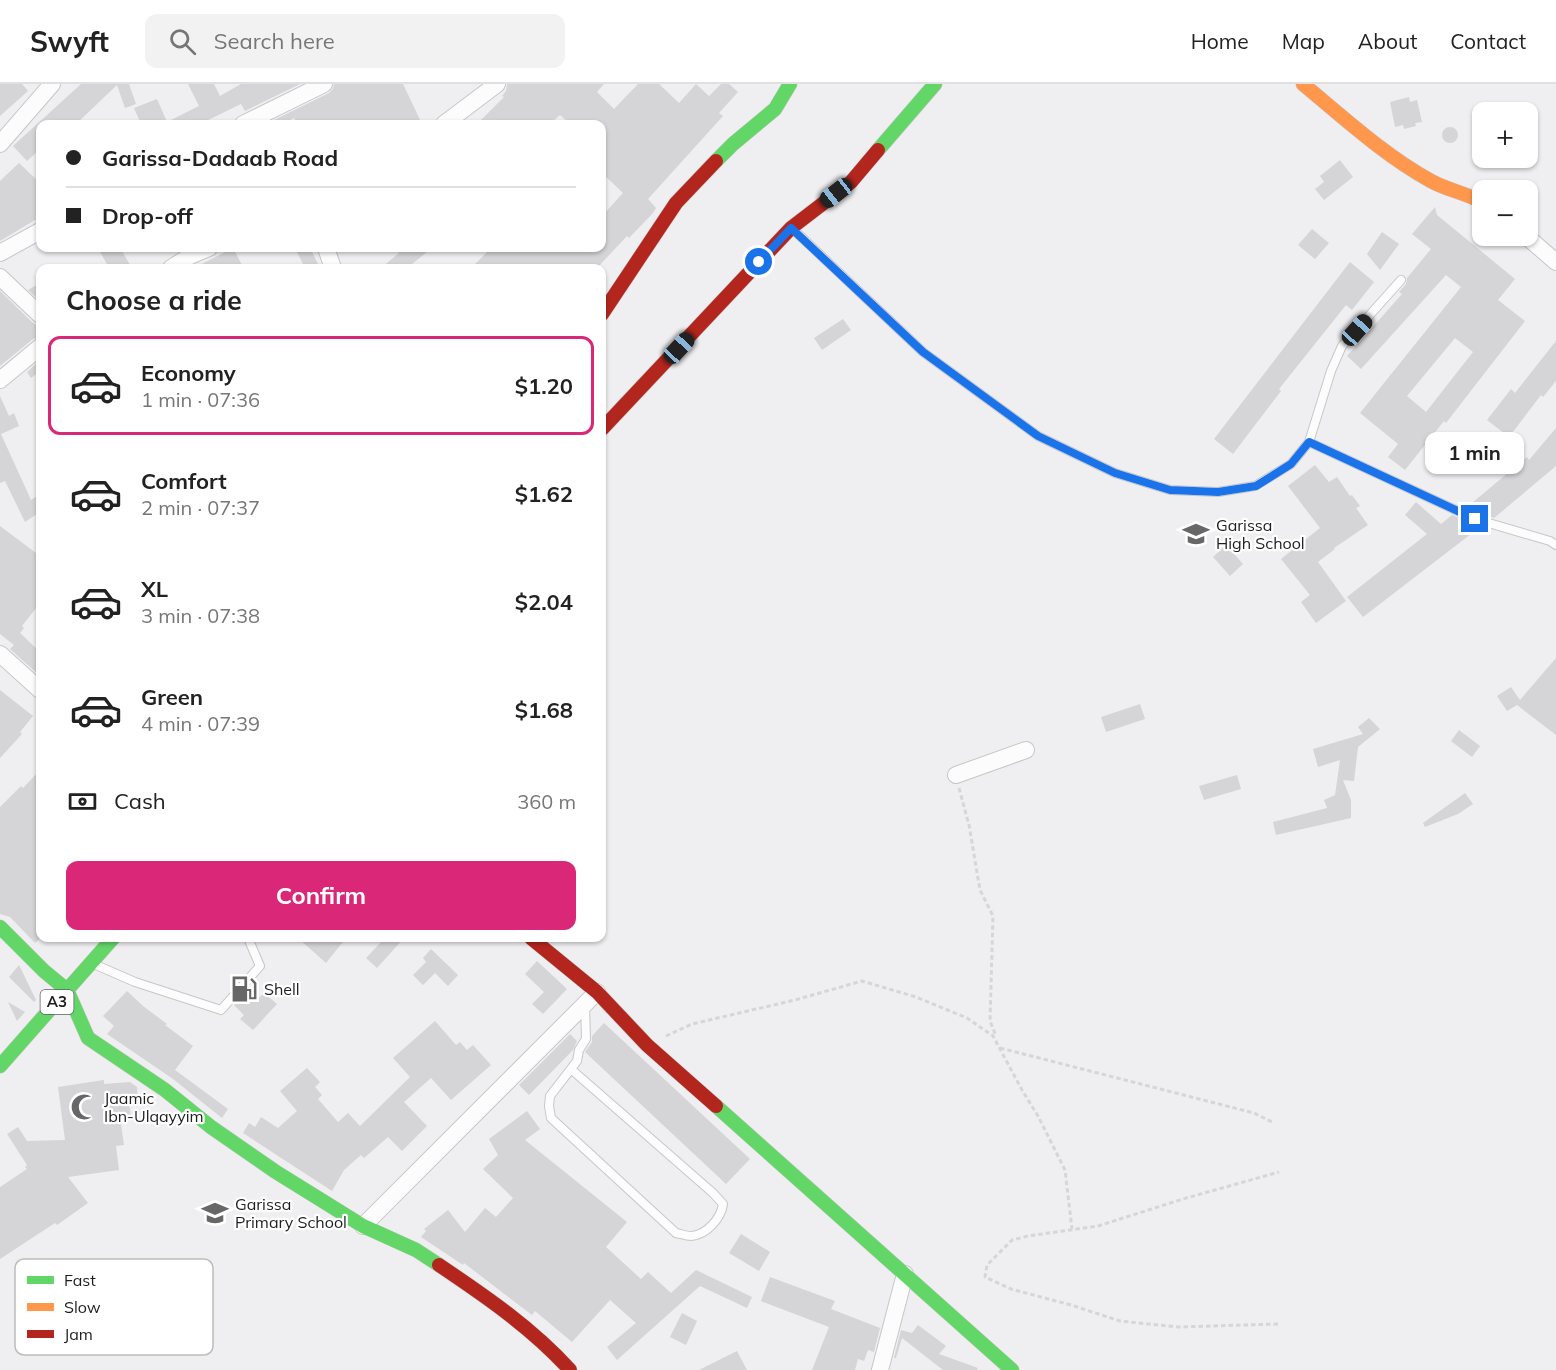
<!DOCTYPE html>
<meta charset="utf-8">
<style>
:root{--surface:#fff;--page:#f2f2f2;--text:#222;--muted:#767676;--line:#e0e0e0;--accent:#db2777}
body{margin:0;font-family:Mulish,sans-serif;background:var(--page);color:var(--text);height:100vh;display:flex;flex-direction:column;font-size:22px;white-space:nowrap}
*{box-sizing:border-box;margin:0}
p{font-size:20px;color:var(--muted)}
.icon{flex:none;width:33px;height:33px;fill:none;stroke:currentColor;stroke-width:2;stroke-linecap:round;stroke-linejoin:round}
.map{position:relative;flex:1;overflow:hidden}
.details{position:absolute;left:36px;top:180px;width:570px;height:678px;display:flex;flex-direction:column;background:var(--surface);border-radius:12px;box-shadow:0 2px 4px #0004}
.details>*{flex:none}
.banner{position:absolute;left:36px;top:36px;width:570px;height:132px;border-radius:12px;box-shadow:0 2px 4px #0004;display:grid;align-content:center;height:132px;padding:0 30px;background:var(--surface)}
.controls{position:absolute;left:1472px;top:18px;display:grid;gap:12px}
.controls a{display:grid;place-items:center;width:66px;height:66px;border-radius:12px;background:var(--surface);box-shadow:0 2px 4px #0004;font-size:30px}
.end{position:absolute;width:27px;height:27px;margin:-14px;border:8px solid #1a73e8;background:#fff;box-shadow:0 0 0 3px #fff}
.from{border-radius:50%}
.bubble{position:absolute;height:42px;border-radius:12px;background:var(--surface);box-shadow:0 2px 4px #0004;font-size:20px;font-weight:700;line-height:42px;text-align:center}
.car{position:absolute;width:18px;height:36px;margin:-18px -9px;border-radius:8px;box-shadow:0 0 4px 2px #0007;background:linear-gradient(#222 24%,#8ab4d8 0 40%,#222 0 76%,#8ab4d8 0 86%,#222 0)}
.banner b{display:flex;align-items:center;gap:21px;height:57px;font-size:22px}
.banner b+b{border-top:2px solid var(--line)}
.banner i{width:15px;height:15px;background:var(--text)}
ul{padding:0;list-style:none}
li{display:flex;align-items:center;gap:18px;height:99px;margin:0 12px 9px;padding:0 18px;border:3px solid transparent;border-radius:12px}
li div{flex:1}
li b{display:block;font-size:22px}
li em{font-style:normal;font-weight:700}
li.selected{border-color:var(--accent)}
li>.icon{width:54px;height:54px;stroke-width:1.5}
h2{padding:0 30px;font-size:27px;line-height:72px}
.pay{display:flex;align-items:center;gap:15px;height:66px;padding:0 30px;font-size:22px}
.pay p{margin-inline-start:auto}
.action{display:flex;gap:12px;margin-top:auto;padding:12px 30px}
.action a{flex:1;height:69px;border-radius:12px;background:var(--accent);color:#fff;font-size:24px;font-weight:700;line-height:69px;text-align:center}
header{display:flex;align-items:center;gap:36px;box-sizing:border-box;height:84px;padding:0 30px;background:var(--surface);border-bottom:2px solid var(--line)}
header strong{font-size:28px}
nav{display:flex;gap:33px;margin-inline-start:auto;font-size:21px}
.search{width:420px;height:54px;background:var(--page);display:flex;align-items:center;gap:15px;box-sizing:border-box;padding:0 21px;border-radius:12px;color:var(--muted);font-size:22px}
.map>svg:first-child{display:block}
.building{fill:#d5d4d6;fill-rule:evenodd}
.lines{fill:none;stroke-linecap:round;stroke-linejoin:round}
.lane-casing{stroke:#c7c6c8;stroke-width:10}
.street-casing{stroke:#c7c6c8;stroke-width:18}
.fast-casing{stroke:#c7c6c8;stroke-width:15}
.slow-casing{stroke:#c7c6c8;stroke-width:15}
.jam-casing{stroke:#c7c6c8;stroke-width:15}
.path{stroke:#d6d6d7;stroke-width:3;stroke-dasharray:4.5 3;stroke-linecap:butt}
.lane{stroke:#fdfcfd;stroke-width:8}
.street{stroke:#fdfcfd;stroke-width:16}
.fast{stroke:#63d668;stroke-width:14}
.slow{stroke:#ff974d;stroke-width:14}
.jam{stroke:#b3261e;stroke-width:14}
.route{stroke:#1a73e8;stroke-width:8}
.labels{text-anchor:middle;stroke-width:4.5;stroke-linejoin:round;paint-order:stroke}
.shield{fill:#fff;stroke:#626262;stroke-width:1.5}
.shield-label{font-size:15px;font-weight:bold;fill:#1e1e1f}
.poi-label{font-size:16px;fill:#1e1e1f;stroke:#fff;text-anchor:start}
.key{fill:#fff;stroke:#bcbcbc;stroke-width:1.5}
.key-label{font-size:16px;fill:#1e1e1f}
</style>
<header>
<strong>Swyft</strong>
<div class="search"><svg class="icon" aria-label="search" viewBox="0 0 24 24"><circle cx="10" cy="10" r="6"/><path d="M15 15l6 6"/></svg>Search here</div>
<nav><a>Home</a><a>Map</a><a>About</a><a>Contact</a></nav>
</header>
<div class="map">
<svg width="1556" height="1286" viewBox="0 0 1556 1286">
<rect width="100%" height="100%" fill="#efeef0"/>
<!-- building -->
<path class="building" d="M0,0H22L28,7L0,32Z
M81,0H129L136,20L125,24L117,1L76,40H40V65L27,77L13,62Z
M188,0H214L220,12L241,0H300L245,27L241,20L200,40H141L134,24L157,15L167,38L199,22Z
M334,0H403L422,40H297L294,34L283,40H266L329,9L333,5Z
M507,0H604L597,8L614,25L638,0H659L679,19L696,0L709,12L721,0H729L738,8L719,29L723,32L648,115L656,124L653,129L629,154L627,152L597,184H471L491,164H602V132L623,109L602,89V40H570L560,31L550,40H477L504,13L502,12L506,7Z
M1409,13L1410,18L1417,16L1422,38L1415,39L1416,42L1404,45L1403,41L1395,43L1390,18Z
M1442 51a8 8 0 1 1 16 0a8 8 0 1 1-16 0Z
M1340,76L1353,93L1324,116L1315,105L1324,98L1320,92Z
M19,79L40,99V133L0,157V97Z
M1435,123L1437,131L1515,195L1498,216L1525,237L1446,339L1444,337L1405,386L1388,373L1398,360L1360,329L1461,203L1446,191L1361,285L1347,272L1402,210L1399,208L1406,200L1407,194L1431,165L1412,150ZM1455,254L1473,268L1426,328L1407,312Z
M1312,145L1329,159L1315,175L1298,161Z
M1382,148L1399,160L1380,186L1367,170Z
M98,164H120L132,184H109Z
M233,164L242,181L235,184H194Z
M295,164H310L320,184H305Z
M394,164H432L407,184H381L399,169Z
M1350,178L1374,198L1352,226L1346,221L1279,305L1281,307L1233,370L1214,355Z
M40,199V217L28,206Z
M0,207L33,239L40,243V253L33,255L0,282Z
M843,235L851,246L822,266L814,254Z
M1556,257V297L1543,313L1541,311L1509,353L1487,336L1511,305L1515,309Z
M40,276V287L31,294L27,288Z
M0,312L9,332L14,329L19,342L1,350L31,416L40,410V428L25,438L5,397L0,399Z
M1556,344V382L1494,434L1466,424L1527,373L1529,376Z
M1315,381L1329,398L1337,393L1350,412L1352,411L1360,422L1356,424L1368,441L1334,464L1335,465L1318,478L1346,517L1316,539L1301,518L1310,511L1281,475L1320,444L1288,402Z
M1416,418L1441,440L1452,431L1480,443L1363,533L1347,513L1427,450L1405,431Z
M0,442L40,472V519L22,542L24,544L20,549L40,568V592L10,565L14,561L0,550Z
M1226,461L1243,480L1230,492L1213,473Z
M1556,574V651L1517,621L1507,627L1497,612L1511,603L1520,616Z
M0,606L33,632L20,648L22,650L0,674Z
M1140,620L1145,635L1106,648L1101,633Z
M1369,634L1380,645L1358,663L1354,697L1343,696L1351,716V734L1276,751L1273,738L1327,724L1324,716L1335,711L1340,676L1318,683L1313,665L1363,650L1358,643Z
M1459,646L1480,662L1472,673L1451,657Z
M40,686L41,854L35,859L10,833L0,830V723L21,702L23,704Z
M1237,691L1241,705L1204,716L1199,702Z
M1465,709L1473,720L1458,730L1425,743L1423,739Z
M298,854H346L326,879Z
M385,854H404L377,884L366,874Z
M431,865L458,891L448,902L435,889L423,901L413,891L426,878L423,874Z
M537,877L567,905L543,930L532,920L544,908L525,890Z
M19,881L36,916L34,918L9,893Z
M248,905L258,915L264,909L277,920L253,946L240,935L244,931L234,921Z
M127,907L143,922L167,940L165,941L193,962L175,986L228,1025L222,1034L173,995L107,950L114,942L103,932Z
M8,918L25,928L17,937Z
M435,937L456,961L460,958L467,966L473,961L491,981L451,1016L431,994L404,1018L427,1042L402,1067L388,1053L364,1074L361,1071L344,1086L332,1107L243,1049L249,1039L255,1043L261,1033L278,1044L297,1027L280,1007L307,984L320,998L315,1003L322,1011L318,1015L338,1038L348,1029L360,1042L410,993L393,974Z
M604,939L750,1075L726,1100L585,968L592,958V952Z
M570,950L577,957L573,966L529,1011L519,1001Z
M104,996V1000L130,998L137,1003L138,1018L129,1019L131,1033L120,1034L124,1061L116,1062L119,1086L68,1093L88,1119L57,1141L55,1139L0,1175V1103L27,1085L25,1083L27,1081L7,1050L18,1043L27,1057L65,1056L58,1003Z
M527,1027L540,1045L525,1056L627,1138L606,1163L629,1184L641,1195L648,1188L671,1209L696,1186L752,1213L747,1224L700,1202L617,1276L607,1263L636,1239L610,1216L572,1258L535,1227L532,1231L464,1179L463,1181L421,1153L426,1147L424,1145L448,1126L465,1148L485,1124L496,1133L513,1114L483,1085L498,1071L489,1055Z
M741,1150L770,1168L759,1187L729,1169Z
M770,1193L835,1217L831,1225L880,1244L874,1268L868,1266L864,1277L858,1275L855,1286H812L829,1243L761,1217Z
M682,1229L697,1237L686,1261L670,1253Z
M918,1241L946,1262L939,1270L978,1284L977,1286H943L902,1254L896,1274H894L901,1246L912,1249Z
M737,1267L747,1286H699Z"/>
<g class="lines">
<!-- lane casing -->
<g class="lane-casing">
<path id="lane" d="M796,148L923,268L1038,352L1115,389L1170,406L1218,408L1255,402L1291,380L1309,358L1331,287L1342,262L1401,196
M1309,358L1475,435L1550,457L1556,461
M96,881L135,898L221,926L260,882L248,854
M572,986L713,1109L723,1120C721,1134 707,1151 691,1152C686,1152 681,1150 676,1149L551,1034L549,1022L550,1012L577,977L579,966L586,955L585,921"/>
</g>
<!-- street casing -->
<g class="street-casing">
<path id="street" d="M243,40L324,0
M444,40L497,0
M0,60L52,0
M1526,152L1556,178
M326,164L333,184
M0,169L40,147
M171,184L190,172L209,164
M0,193L40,231
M0,296L40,263
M0,570L40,606
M956,691L1026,666
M363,1142L597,908
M880,1286L905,1190"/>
</g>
<!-- fast casing -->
<g class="fast-casing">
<path id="fast" d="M878,66L935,0
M716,77L733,60L775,25L790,0
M0,843L44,887L67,906L88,954L165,1006L211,1043L276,1088L363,1142L416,1166L439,1181
M0,982L113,854
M716,1022L1012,1286"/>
</g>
<!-- slow casing -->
<g class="slow-casing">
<path id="slow" d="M1303,0C1344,34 1384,71 1431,97C1447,106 1466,109 1482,118"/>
</g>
<!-- jam casing -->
<g class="jam-casing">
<path id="jam" d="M602,230L676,119L716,77
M602,345L791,144L851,98L878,66
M531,854L597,908L647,961L716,1022
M439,1181C485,1212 532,1244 570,1286"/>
</g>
<!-- path -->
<path class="path" d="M959,704L969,741L980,806L993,832L990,937L996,952
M666,952L692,940L795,916L862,897L916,913L967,934L993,952L1022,1006L1038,1032L1065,1086L1072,1145
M1000,964L1254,1029L1272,1038
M1278,1240L1178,1243L1120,1237L1071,1221L1011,1205L985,1193L987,1181L1012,1156L1028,1152L1098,1142L1183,1115L1279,1088"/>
<!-- lane -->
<use href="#lane" class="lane"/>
<!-- street -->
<use href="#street" class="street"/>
<!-- fast -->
<use href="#fast" class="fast"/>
<!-- slow -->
<use href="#slow" class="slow"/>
<!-- jam -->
<use href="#jam" class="jam"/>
</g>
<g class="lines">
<!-- route -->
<path class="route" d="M759,178L791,144L923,268L1038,352L1115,389L1170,406L1218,408L1256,402L1291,380L1309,358L1475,435"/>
</g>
<!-- icons -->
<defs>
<g id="school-bare" transform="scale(2.07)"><path d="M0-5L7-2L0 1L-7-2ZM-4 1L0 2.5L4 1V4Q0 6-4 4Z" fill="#676768" stroke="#fff" stroke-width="2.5" paint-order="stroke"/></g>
<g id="fuel-bare" transform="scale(2.07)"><path d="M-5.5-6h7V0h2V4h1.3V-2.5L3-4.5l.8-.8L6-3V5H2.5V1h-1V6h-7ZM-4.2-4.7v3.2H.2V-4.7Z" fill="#676768" stroke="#fff" stroke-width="2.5" paint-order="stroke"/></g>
<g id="mosque-bare" transform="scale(2.07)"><path d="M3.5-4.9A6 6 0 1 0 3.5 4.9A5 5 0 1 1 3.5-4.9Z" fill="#676768" stroke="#fff" stroke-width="2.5" paint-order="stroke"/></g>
</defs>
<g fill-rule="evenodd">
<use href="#school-bare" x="1196" y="450"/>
<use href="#fuel-bare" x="244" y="905"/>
<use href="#mosque-bare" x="84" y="1023"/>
<use href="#school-bare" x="215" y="1129"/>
</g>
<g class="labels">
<!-- shield labels -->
<rect class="shield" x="40.5" y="906" width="33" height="24" rx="4.5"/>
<g class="shield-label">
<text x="57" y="923">A3</text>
</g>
<!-- poi labels -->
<g class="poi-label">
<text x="1216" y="447">Garissa<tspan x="1216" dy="18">High School</tspan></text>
<text x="264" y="911">Shell</text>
<text x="104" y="1020">Jaamic<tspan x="104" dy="18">Ibn-Ulqayyim</tspan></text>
<text x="235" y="1126">Garissa<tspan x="235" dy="18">Primary School</tspan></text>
</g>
</g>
<!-- legend -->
<rect x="15" y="1175" width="198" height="96" rx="9" class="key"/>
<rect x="27" y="1192" width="27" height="8" fill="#63d668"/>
<rect x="27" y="1219" width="27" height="8" fill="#ff974d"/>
<rect x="27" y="1246" width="27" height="8" fill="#b3261e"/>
<g class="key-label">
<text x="64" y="1202">Fast</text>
<text x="64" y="1229">Slow</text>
<text x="64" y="1256">Jam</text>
</g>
</svg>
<div class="controls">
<a>+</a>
<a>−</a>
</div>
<i class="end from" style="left:759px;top:178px"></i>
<i class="end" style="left:1475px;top:435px"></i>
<div class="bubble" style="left:1425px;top:348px;width:99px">1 min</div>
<i class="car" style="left:836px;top:109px;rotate:232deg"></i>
<i class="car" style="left:1357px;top:246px;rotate:42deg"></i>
<i class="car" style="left:679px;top:264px;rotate:43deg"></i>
<div class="banner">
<b><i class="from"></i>Garissa-Dadaab Road</b>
<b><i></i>Drop-off</b>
</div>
<section class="details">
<h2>Choose a ride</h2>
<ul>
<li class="selected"><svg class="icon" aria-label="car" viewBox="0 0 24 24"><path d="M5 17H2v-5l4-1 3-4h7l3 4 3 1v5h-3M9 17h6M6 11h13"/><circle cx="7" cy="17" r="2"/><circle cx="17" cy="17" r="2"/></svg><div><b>Economy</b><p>1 min · 07:36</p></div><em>$1.20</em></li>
<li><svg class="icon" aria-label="car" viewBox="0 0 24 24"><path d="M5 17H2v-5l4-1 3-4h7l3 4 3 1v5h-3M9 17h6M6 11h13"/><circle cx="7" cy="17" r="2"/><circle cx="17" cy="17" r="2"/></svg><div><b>Comfort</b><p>2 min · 07:37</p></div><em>$1.62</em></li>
<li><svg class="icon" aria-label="car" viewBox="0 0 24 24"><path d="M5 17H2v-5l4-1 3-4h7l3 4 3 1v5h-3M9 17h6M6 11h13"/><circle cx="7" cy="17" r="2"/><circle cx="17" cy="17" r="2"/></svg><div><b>XL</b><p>3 min · 07:38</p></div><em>$2.04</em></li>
<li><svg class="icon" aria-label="car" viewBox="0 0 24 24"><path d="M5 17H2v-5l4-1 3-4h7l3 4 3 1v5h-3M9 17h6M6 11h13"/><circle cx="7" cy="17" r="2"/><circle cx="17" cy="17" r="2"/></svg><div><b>Green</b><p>4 min · 07:39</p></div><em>$1.68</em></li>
</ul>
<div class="pay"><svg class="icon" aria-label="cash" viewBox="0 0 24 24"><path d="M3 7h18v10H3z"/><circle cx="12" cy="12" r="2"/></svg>Cash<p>360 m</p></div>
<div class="action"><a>Confirm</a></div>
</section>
</div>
